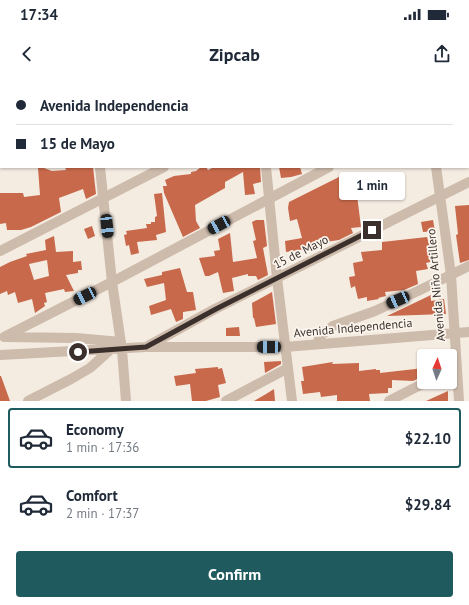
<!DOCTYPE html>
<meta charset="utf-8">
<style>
:root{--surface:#fff;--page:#f2f2f3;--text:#1f2937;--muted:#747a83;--line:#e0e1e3;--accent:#1f5a5e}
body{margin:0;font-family:"PT Sans",sans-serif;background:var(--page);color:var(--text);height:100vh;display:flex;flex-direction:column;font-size:15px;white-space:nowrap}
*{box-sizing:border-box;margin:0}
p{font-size:13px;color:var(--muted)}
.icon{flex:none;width:22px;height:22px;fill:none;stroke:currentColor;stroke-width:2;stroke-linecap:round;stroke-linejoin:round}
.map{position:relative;height:321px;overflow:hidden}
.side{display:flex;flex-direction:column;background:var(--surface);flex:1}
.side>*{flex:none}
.banner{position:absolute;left:0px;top:0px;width:469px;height:88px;box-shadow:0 1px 3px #0004;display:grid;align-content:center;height:88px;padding:0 16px;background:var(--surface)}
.needle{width:26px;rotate:3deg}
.tools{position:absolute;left:417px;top:269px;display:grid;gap:8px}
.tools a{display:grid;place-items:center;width:40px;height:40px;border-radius:4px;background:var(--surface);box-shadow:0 1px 3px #0004;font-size:20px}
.end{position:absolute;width:18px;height:18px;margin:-9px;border:5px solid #3b302b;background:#fff;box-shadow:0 0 0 2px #fff}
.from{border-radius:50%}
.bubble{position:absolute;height:28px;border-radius:4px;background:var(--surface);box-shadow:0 1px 3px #0004;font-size:13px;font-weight:600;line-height:28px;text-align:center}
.car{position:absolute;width:12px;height:24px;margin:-12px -6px;border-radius:5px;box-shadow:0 0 3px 1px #0007;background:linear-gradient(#222 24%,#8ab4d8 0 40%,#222 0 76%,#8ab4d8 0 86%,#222 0)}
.banner b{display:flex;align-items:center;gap:14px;height:38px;font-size:15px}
.banner b+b{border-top:1px solid var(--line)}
.banner i{width:10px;height:10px;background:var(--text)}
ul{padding:7px 0 0;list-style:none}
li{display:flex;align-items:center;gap:12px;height:60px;margin:0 8px 6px;padding:0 8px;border:2px solid transparent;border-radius:4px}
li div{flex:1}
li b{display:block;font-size:15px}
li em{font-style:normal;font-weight:600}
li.active{border-color:var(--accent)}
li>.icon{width:36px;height:36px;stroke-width:1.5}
.primary-button{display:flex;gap:8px;margin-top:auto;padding:8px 16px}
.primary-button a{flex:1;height:46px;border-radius:4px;background:var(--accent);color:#fff;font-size:16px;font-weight:600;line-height:46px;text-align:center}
.status{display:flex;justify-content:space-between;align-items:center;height:28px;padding:0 20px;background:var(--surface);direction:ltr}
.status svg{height:11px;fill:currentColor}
header{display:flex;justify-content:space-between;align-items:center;height:52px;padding:0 16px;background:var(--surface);font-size:18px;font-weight:600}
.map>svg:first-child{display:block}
.building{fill:#c8694b;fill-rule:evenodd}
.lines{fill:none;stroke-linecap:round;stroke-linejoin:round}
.minor{stroke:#cdbbac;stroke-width:10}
.route{stroke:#3b302b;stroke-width:5}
.labels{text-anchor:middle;stroke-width:3.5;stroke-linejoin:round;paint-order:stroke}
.street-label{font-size:12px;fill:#3b302b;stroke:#fbf5ee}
</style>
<div class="status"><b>17:34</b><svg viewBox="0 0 49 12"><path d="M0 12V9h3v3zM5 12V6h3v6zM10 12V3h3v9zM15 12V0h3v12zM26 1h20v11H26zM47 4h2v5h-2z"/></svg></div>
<header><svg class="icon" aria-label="back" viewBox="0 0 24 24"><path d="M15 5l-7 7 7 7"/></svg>Zipcab<svg class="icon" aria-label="share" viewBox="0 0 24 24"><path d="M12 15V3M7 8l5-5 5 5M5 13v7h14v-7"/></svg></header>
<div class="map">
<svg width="469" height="321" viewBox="0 0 469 321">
<rect width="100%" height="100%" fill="#f4ebe1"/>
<!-- building -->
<path class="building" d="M65,87H93L96,114L86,119L83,109L59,118L61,132L31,147L21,150H7L6,143L0,144V113H23L24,117L40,115L38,88H44L52,91L66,90Z
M201,87H206L208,90L214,87H260L261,102L253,104L255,114L245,115L243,92L225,102V108L195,125L196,141L200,148L183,157L164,113L163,106H167L165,100L174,96L191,94V92L196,91Z
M279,87H300L302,94L291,97L281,98Z
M356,93V100L370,95L372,100L376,98L380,107L357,115L361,147L351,148L353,153L339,160L318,163L319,166L316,167V168L306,171L305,169L286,172L285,161L302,158L297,139L290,141L288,128L289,122L345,94Z
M162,113L166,152L156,155L157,160L137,162L139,173L131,175L129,165L126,166L124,155L127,154L126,151L147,148L146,144H151V142H155V137L157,136L154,114Z
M469,125V180L460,183L456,155L458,154L455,126Z
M256,140H264L267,166L263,168L268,195L258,200L256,196H248V194L232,198L234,211L223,213L218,192L209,196H205L199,178L215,176L214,171L220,170L218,159L230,153L233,182L257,178L253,161L256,160L252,142Z
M433,140L435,151L423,152L421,142Z
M92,146L95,156L88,159L84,149Z
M54,156L56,172L73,171V182L81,181L82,190H78V193L66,195L74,211L65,212L64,209L45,213L47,222L44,223L45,226L35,233L32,219L18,223L15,212L8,215L7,211L0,214V187L10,182L27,176L26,174L46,170L45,160ZM47,180L49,196L34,200L29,184Z
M427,157L434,181L426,183L428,189L416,191L418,204L404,210L385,212L386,216L378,218L379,219L367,221V217L358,219L355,206L351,208L349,197L355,196L353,183L363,181L361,172L382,170V162Z
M180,188L187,212H193L196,230L183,232V239L176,242L171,229L151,235L149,226L166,220L164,203L147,207L144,199L162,195V192Z
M272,212L276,244L256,247L254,238H253L252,223Z
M431,215V221L444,219L446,234L387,236Z
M239,247L240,256H226V248Z
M281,281V284L265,293L264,282Z
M333,282L332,284L359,283V291L376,289V290H380V293L424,288L422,297L413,301L392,300V308H388V313L369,314L370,321H337V315L321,317L320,312L303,314L301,301H304L302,287Z
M218,287V289L222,288L226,303L218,305L220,317L206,321H192L190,304L176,306L174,296L196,293L195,289Z
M0,296H1L10,321H0Z
M274,309L275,321H254L266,314Z
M448,311V321H426Z"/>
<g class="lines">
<!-- minor -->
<path class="minor" d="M91,0V1
M258,0V1
M426,0V1
M155,1L157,0
M333,1L335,0
M468,15L469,14
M0,82L1,81
M100,87L112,202L122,270L126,321
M266,87L277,198L292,321
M436,87L451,195L459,321
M0,171L164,87
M4,257L112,202L329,87
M6,257L76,258L121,262
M317,264L320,256L333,246L375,231L420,210L469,186
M148,266L215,229L469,102
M0,275L146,267H285L469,252
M28,321L71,299L90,288L110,270
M226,321L288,288
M389,321L426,302"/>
</g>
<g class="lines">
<!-- route -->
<path class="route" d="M78,272L146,267L216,229L372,150"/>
</g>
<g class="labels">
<!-- street labels -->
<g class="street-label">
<text transform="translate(301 172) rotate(-27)" y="4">15 de Mayo</text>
<text transform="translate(436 205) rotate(-95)" y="4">Avenida Niño Artillero</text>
<text transform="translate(353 248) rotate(-5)" y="4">Avenida Independencia</text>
</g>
</g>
</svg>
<div class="tools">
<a><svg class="needle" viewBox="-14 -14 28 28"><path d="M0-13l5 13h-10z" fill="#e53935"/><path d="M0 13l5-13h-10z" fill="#747a83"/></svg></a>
</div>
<i class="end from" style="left:78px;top:272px"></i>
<i class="end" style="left:372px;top:150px"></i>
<div class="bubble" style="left:339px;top:92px;width:66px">1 min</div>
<i class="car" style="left:219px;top:145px;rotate:242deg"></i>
<i class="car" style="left:107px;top:146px;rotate:174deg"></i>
<i class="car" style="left:85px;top:216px;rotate:243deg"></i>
<i class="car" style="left:398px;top:220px;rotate:246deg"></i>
<i class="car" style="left:269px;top:267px;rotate:270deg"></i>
<div class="banner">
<b><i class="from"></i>Avenida Independencia</b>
<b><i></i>15 de Mayo</b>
</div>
</div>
<section class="side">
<ul>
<li class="active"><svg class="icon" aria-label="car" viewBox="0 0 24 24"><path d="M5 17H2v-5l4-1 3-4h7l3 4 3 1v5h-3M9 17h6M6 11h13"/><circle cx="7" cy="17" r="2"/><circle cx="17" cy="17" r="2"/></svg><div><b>Economy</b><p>1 min · 17:36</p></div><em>$22.10</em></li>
<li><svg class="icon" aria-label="car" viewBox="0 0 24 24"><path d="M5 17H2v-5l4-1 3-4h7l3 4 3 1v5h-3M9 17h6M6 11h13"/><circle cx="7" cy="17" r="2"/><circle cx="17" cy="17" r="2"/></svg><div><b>Comfort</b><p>2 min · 17:37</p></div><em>$29.84</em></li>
</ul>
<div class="primary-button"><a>Confirm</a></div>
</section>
